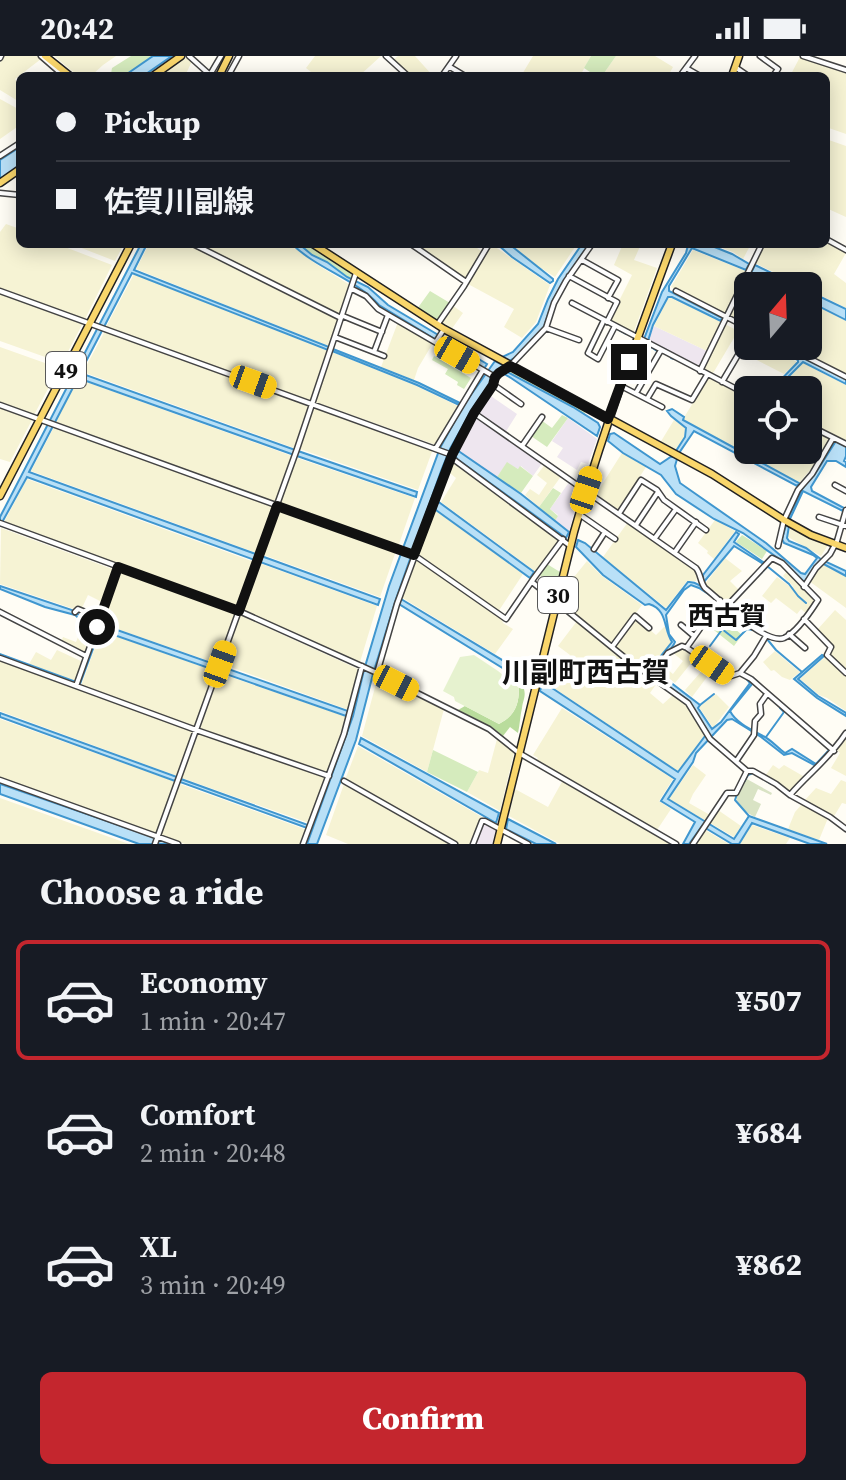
<!DOCTYPE html>
<meta charset="utf-8">
<style>
:root{--surface:#171b24;--page:#20242c;--text:#f1f3f6;--muted:#9ea1a6;--line:#363941;--accent:#c4262e}
body{margin:0;font-family:"Source Serif 4","Noto Sans JP",serif;background:var(--page);color:var(--text);height:100vh;display:flex;flex-direction:column;font-size:30px;white-space:nowrap}
*{box-sizing:border-box;margin:0}
p{font-size:26px;color:var(--muted)}
.icon{flex:none;width:44px;height:44px;fill:none;stroke:currentColor;stroke-width:2;stroke-linecap:round;stroke-linejoin:round}
.map{position:relative;height:788px;overflow:hidden}
.drawer{display:flex;flex-direction:column;background:var(--surface);flex:1}
.drawer>*{flex:none}
.hud{position:absolute;left:16px;top:16px;width:814px;height:176px;border-radius:12px;box-shadow:0 4px 20px #0003;display:grid;align-content:center;height:176px;padding:0 40px;background:var(--surface)}
.needle{width:52px;rotate:19deg}
.tools{position:absolute;left:734px;top:216px;display:grid;gap:16px}
.tools a{display:grid;place-items:center;width:88px;height:88px;border-radius:12px;background:var(--surface);box-shadow:0 4px 20px #0003;font-size:40px}
.end{position:absolute;width:36px;height:36px;margin:-18px;border:10px solid #111;background:#fff;box-shadow:0 0 0 4px #fff}
.from{border-radius:50%}
.car{position:absolute;width:24px;height:48px;margin:-24px -12px;border-radius:10px;box-shadow:0 0 6px 2px #0007;background:linear-gradient(#f5c518 24%,#345 0 40%,#f5c518 0 76%,#345 0 86%,#f5c518 0)}
.hud b{display:flex;align-items:center;gap:28px;height:76px;font-size:30px}
.hud b+b{border-top:2px solid var(--line)}
.hud i{width:20px;height:20px;background:var(--text)}
ul{padding:0;list-style:none}
li{display:flex;align-items:center;gap:24px;height:120px;margin:0 16px 12px;padding:0 24px;border:4px solid transparent;border-radius:12px}
li div{flex:1}
li b{display:block;font-size:30px}
li em{font-style:normal;font-weight:800}
li.on{border-color:var(--accent)}
li>.icon{width:72px;height:72px;stroke-width:1.5}
h2{padding:0 40px;font-size:36px;line-height:96px}
.cta{display:flex;gap:16px;margin-top:auto;padding:16px 40px}
.cta a{flex:1;height:92px;border-radius:12px;background:var(--accent);color:#fff;font-size:32px;font-weight:800;line-height:92px;text-align:center}
.status{display:flex;justify-content:space-between;align-items:center;height:56px;padding:0 40px;background:var(--surface);direction:ltr}
.status svg{height:22px;fill:currentColor}
.map>svg:first-child{display:block}
.industrial{fill:#eee6ef}
.farmland{fill:#f6f3d4}
.green{fill:#d5ebbd}
.forest{fill:#b9dc9c}
.cemetery{fill:#d9e3c4}
.pitch{fill:#e6f2cf}
.water{fill:#b9e0f7;stroke:#3f96cf;stroke-width:2}
.lines{fill:none;stroke-linecap:round;stroke-linejoin:round}
.stream{stroke:#3f96cf;stroke-width:2}
.street-casing{stroke:#444;stroke-width:7}
.primary-casing{stroke:#222;stroke-width:9}
.street{stroke:#fff;stroke-width:4}
.primary{stroke:#f9d66b;stroke-width:6}
.route{stroke:#111;stroke-width:10}
.labels{text-anchor:middle;stroke-width:8;stroke-linejoin:round;paint-order:stroke}
.shield{fill:#fff;stroke:#585858;stroke-width:2}
.shield-label{font-size:22px;font-weight:bold;fill:#111}
.neighbourhood-label{font-size:26px;font-weight:bold;fill:#111;stroke:#fff}
.quarter-label{font-size:28px;font-weight:bold;fill:#111;stroke:#fff}
</style>
<div class="status"><b>20:42</b><svg viewBox="0 0 49 12"><path d="M0 12V9h3v3zM5 12V6h3v6zM10 12V3h3v9zM15 12V0h3v12zM26 1h20v11H26zM47 4h2v5h-2z"/></svg></div>
<div class="map">
<svg width="846" height="788" viewBox="0 0 846 788">
<rect width="100%" height="100%" fill="#fffdf5"/>
<!-- industrial -->
<path class="industrial" d="M654,270L707,295L699,313L648,285Z
M488,338L517,358L505,377L482,361L479,353Z
M475,360L543,406L533,420L521,410L518,413L507,407L497,421L456,393Z
M568,362L597,383L588,408L581,406L577,414L557,401L563,392L552,385Z
M570,425L581,432L569,476L555,465L558,459L550,453Z
M483,765L496,773L492,788H474Z"/>
<!-- farmland -->
<path class="farmland" d="M4,0H39L41,3L15,23L20,30V44L18,45L0,34V7Z
M54,0H116L103,9L91,20H78Z
M315,0H381L359,20H316L306,12Z
M398,0H415L433,20H410L393,4Z
M533,0H591L580,20H521Z
M616,0H655L673,11L668,20H602Z
M187,1L192,5L185,20H160Z
M800,1L846,16V78L826,71V20H790Z
M0,43L20,54V69L0,83Z
M826,83L846,90V161L826,152Z
M6,168L20,173V188H57L112,209L85,263L0,232V176Z
M826,185L846,197L834,218L846,227V252L808,233V230H802L755,207L764,188L803,189L826,188Z
M81,188H124L115,205L79,191Z
M149,188H189L339,262L329,290L136,213Z
M197,188H289L316,208L350,229L340,259Z
M413,188H475L474,190L483,196L466,223Z
M491,188L550,229L536,266L522,282L504,271L514,253L468,228Z
M511,188H577L555,221L539,211Z
M623,188H641L634,204L657,212L633,278L609,265L632,219L614,209Z
M712,188H751L743,203L733,196Z
M693,194L746,215L726,258L671,231Z
M750,217L775,230H748V270L729,260Z
M134,218L328,295L311,345L106,271Z
M0,236L83,267L62,307L0,285Z
M672,242L722,266L707,295L654,270L668,243Z
M808,246L846,265V319L789,290H808Z
M452,249L463,257L451,274L440,267Z
M398,266L433,287L418,312L414,324L381,311Z
M725,268L738,275L712,319L702,314Z
M105,275L309,348L294,392L83,316Z
M762,290H767L797,306L784,318L753,302Z
M0,291L59,312L34,359L0,347Z
M332,296L414,329L458,350L436,389L315,346Z
M803,307L846,329V385L808,367V334H777Z
M709,321L748,341V394H808V372L830,383L811,413L799,427L683,363Z
M78,323L292,400L275,447L55,367Z
M314,350L433,393L418,434L300,393Z
M0,351L33,362L10,406L0,403Z
M674,364L685,372L684,381L675,395L660,387Z
M54,371L274,451L257,497L31,415Z
M622,397L646,411L618,454L596,438Z
M297,402L415,442L398,491L279,449Z
M451,404L560,484L536,516L441,446L456,422L446,414Z
M546,407L562,419L539,451L525,439L530,433L539,439L547,427L537,419Z
M27,423L254,506L238,552L4,466Z
M278,452L396,495L380,541L261,498Z
M433,453L523,518L498,556L417,499Z
M715,464L735,475L714,503L707,497L708,495L698,487Z
M628,466L695,513L698,517L696,525H687L666,552L603,501Z
M1,472L115,514L104,547L88,539L82,552L77,550L74,553L0,528Z
M790,472L810,483L828,489L821,500L788,481Z
M415,502L502,563L503,567L513,573L495,598L401,541Z
M725,502L742,515L730,525L740,535L732,541L728,547L706,531L705,528Z
M587,505L602,520L642,549L612,588L570,554L574,547L564,537L565,532Z
M259,507L377,550L360,606L242,554Z
M823,508L846,521V552L809,525Z
M118,515L236,558L218,608L100,567Z
M787,515L816,545L807,558L801,553L797,558L776,542L771,547L762,540L777,521L792,532L793,530L783,520Z
M835,554L846,564V615L828,598L833,591L817,574Z
M240,559L358,613L349,654L222,608Z
M636,562L656,579L665,570L671,587L648,614L627,598L625,600L614,591Z
M577,565L623,603L617,611L637,630L646,620L657,627L650,637L663,648L673,639L685,648L705,678L678,715L548,628L570,599L558,590Z
M84,567L95,573L85,598L61,586L63,581L76,586Z
M101,575L215,615L195,671L81,630Z
M681,592L696,601L675,627L658,615L662,609L673,618L683,605L672,596Z
M57,594L83,606L76,625L29,608L36,596L51,604Z
M775,595L790,608L800,616L790,624L782,621L774,614L771,615L763,606Z
M826,600L846,620V655L827,642L819,639L800,623Z
M0,603L193,675L177,720L0,655Z
M707,609L713,613L692,641L685,634Z
M219,617L347,661L328,718L200,673Z
M378,620L444,653L427,716L362,680Z
M716,638L729,651L713,672L699,651Z
M562,652L673,723L659,745L671,753L657,774L537,704L538,702L533,699Z
M0,663L176,726L157,778L0,722Z
M198,677L326,721L309,767L182,722Z
M846,679V720L831,712L840,697L837,694Z
M497,683L514,697L500,755L467,736L479,714L488,717Z
M358,690L482,761L471,788H458L345,724Z
M693,709L706,719L693,738L689,747L710,759L706,765L669,743Z
M773,709L779,713L784,709L803,720L790,737L765,720Z
M563,724L673,788H560L509,760L515,733L548,751Z
M841,724L846,726V748L842,747L833,762L804,745L816,732L831,738Z
M180,728L307,774L302,788H185L161,779Z
M344,728L450,788H348L326,779Z
M0,742L129,788H0Z
M802,748L828,762L819,784L788,773L795,756Z
M718,754L741,770L734,781L710,767Z
M752,769L790,782L786,788H740Z
M705,774L729,788H695Z"/>
<!-- green -->
<path class="green" d="M131,0H158L128,20H104L111,18L112,12Z
M591,0H616L602,20H596L584,12Z
M299,188C315,188 338,208 351,217L352,223L330,210L335,211C323,202 311,200 299,188Z
M430,235L450,247L437,266L417,253Z
M434,300L471,322L464,333L457,329L458,326L445,318L448,313L432,304Z
M511,313L586,355L584,359L573,351L505,314Z
M562,359L568,362L547,391L531,380L541,364L552,372Z
M507,406L518,413L520,410L533,420L521,437L497,421Z
M553,432L561,437L550,453L558,460L555,465L539,451Z
M742,479L767,495L762,503L736,486Z
M547,508L560,516L556,531L539,519Z
M711,559L724,569L727,566L742,579L734,590L705,567Z
M433,694L478,716L467,736L427,716Z"/>
<!-- forest -->
<path class="forest" d="M519,632L524,633C526,641 523,644 522,652C520,660 520,668 518,677L510,671L503,680L493,672L458,654L465,650L499,668C514,660 519,650 519,632Z"/>
<!-- cemetery -->
<path class="cemetery" d="M745,722L772,737L771,739L758,733L753,744L761,748L755,761C748,758 737,749 736,741C736,736 743,727 745,722Z"/>
<!-- pitch -->
<path class="pitch" d="M474,599L498,615L519,632C519,650 514,660 499,668L455,645L454,641L443,635L460,601Z"/>
<!-- water -->
<path class="water" d="M153,0H172L143,20H124Z
M20,91V110L0,123V104Z
M141,188H147L134,214L329,291L328,294L132,217L80,317L298,395L417,436L416,441L297,400L78,322L29,416L380,543L378,549L27,421L0,470V461Z
M292,188H299L312,199L327,206L347,221L368,231L388,249L487,308L484,313L379,249C356,223 317,213 292,188Z
M497,188H509L553,223V225L550,227L512,201Z
M582,188H589L564,225L553,244L544,271L516,301L509,305L502,301L513,296L538,268L548,243L558,223Z
M687,188H707L732,198L749,208L746,214L692,192L669,230V235L722,262L721,265L672,241H668L653,269L648,285L644,283L662,236L686,197L688,189Z
M755,209L798,230H778L751,217Z
M808,235L846,253V264L808,245Z
M770,290H779L846,323V328L803,306L775,334H771L798,306V304Z
M333,293L419,327L460,347L459,349L417,329L332,295Z
M495,305L503,309L502,312L509,317L573,351L598,367L600,371L597,380L511,322L499,315C492,317 492,323 490,328L473,352L450,393L441,415L396,543L373,618L356,684L317,788H307L353,660L364,614L389,530L440,392L463,350Z
M672,353L684,361L683,364L799,427L797,430L694,375L679,397L676,395L685,381L686,372L671,360L667,355Z
M614,377L660,408L672,400L677,403L675,410L680,427L766,487L801,517L805,518L817,502L813,499L784,487L782,483L786,469L789,470L787,482L789,485L806,492L822,504L846,515V520L820,506L804,526L785,507L775,500L743,477L714,463L676,438L661,419L623,397L608,385L610,378Z
M836,385L846,390V400L844,405L846,406V411L836,405H827L811,431L812,435L844,452L843,455L803,435L790,463L788,462L803,431L815,418Z
M457,394L521,438L569,476L566,482L457,403L455,398Z
M436,444L534,516L530,522L433,452Z
M736,476L739,478L734,486L766,508L765,509L734,490L703,527V519Z
M578,484L585,487L666,554L688,526C699,525 707,536 716,543L699,532L691,529L684,534L666,559L669,578L675,586C672,594 659,605 653,615L648,616L672,586C663,572 668,554 649,548L645,549L603,519L576,491Z
M0,530L72,554L75,557L100,568L348,655L346,660L100,574L80,628L0,600V598L76,626L96,569L81,564L75,559L45,551L0,533Z
M401,543L532,622L530,629L399,548Z
M822,599L824,600L798,623L818,640L846,657V660L817,642L794,623Z
M657,616L700,649L698,652L712,673L721,666L750,627L744,620L753,627L730,655C736,667 752,674 763,680C770,683 777,691 785,697L792,693L816,708L829,694V696L816,710L792,697L784,699L761,681L732,663L727,664L696,697L693,706L668,743L734,783L749,760L827,788H810L752,767L739,788H732L702,770L689,788H683L695,766L661,745L675,723L540,635L543,626L678,716L708,676L688,644L654,620Z
M0,657L177,721L175,725L0,661Z
M361,682L499,757L496,767L359,688Z
M181,723L308,769L307,772L180,726Z
M0,728L162,784L169,788H139L0,738Z
M508,763L556,788H536L506,773Z"/>
<g class="lines">
<!-- stream -->
<path class="stream" d="M617,273L626,278
M642,287L648,290
M651,291L657,295
M671,302L674,303
M767,510L789,528L798,540L806,547
M757,521L767,511
M733,559L722,573L736,584L747,573L753,574
M767,583L776,594L802,616
M710,590L721,575
M626,600L648,616
M700,649L714,638
M766,681L784,656L780,652
M762,722L771,728
M744,726L748,719L753,717
M737,738L735,744L749,760"/>
<!-- street casing -->
<g class="street-casing">
<path id="street" d="M41,0L64,20
M189,0L209,18L211,17L221,0
M386,0L408,20
M760,0L778,13L773,20
M803,0L846,14
M0,2L1,0
M450,11L465,20
M735,11L748,20
M686,12L700,20
M228,20L239,0
M442,20L456,0
M680,20L695,0
M0,100L20,87
M0,137L20,139
M826,183L846,194
M193,188L341,262
M411,188L466,226
M582,204L618,224L608,242
M569,220L617,246L607,266
M352,233L366,240L378,253L495,321
M0,235L452,399L453,403L569,489
M676,235L748,272
M572,247L748,339
M343,260L382,276
M604,264L588,297L598,303L615,270
M437,269L464,230L489,188
M546,272L579,284
M335,281L384,300
M436,286L444,273
M744,289L756,295
M785,290L846,321
M374,296L388,259
M700,315L762,188
M722,326L748,282
M494,329L521,348
M621,330L662,351
M636,337L661,294
M647,343L656,328L692,344L707,319
M0,349L414,499L506,563L534,522L563,483
M474,357L696,512C701,518 700,526 705,532C720,544 765,589 784,582C796,577 811,555 818,544L782,507L772,502L727,550
M808,369L846,388
M522,390L542,361
M436,392L483,314
M835,429L846,435
M620,456L641,424L657,434L664,444L706,474
M579,458L615,483
M819,461L846,470
M0,467L239,555L377,617L489,673L519,697L676,788
M636,469L658,436
M655,482L676,453
M778,490L784,464L798,434L812,418L833,382
M594,493L605,476
M675,496L696,466
M532,526L624,601L688,647L710,683L747,715H753L776,728L790,739L830,761L846,773
M804,531L816,512L830,498L837,485L846,454
M694,551L707,562
M0,556L86,600
M75,556L78,553L100,562
M804,563L831,591L827,599L846,617
M681,569L694,580
M789,578L805,592
M612,591L635,560L649,572
M687,591L720,544
M0,602L196,674L329,720
M377,617L397,548L452,399L474,357L493,329L499,317L510,310L546,272L554,247L566,225L592,188
M740,617L754,600L766,580
M651,621L668,597L682,590L687,592L725,618L731,620L740,617L751,623L834,695
M76,630L118,512
M737,704L754,679L755,665L761,658L760,648L767,638
M0,724L178,788
M344,725L455,788
M790,739C809,717 829,703 846,677
M155,788L297,393L356,217
M303,788L344,678L362,610
M473,788L482,765H485L528,788
M693,788L727,737H736L747,715"/>
</g>
<!-- primary casing -->
<g class="primary-casing">
<path id="primary" d="M45,0L70,20
M153,20L181,0
M219,20L229,0
M732,20L739,0
M0,127L20,113
M313,188L444,273L712,418L784,464L811,479L846,492
M0,440L131,188
M497,788L574,476C602,378 637,283 672,188"/>
</g>
<!-- street -->
<use href="#street" class="street"/>
<!-- primary -->
<use href="#primary" class="primary"/>
</g>
<g class="lines">
<!-- route -->
<path class="route" d="M97,571L118,511L239,555L277,450L414,499L452,399L474,357L493,329L495,321L499,317L510,310L608,363L629,306"/>
</g>
<g class="labels">
<!-- shield labels -->
<g class="shield">
<rect x="46" y="296" width="40" height="36" rx="6"/>
<rect x="538" y="521" width="40" height="36" rx="6"/>
</g>
<g class="shield-label">
<text x="66" y="322">49</text>
<text x="558" y="547">30</text>
</g>
<!-- neighbourhood labels -->
<g class="neighbourhood-label">
<text x="727" y="569">西古賀</text>
</g>
<!-- quarter labels -->
<g class="quarter-label">
<text x="586" y="626">川副町西古賀</text>
</g>
</g>
</svg>
<div class="tools">
<a><svg class="needle" viewBox="-14 -14 28 28"><path d="M0-13l5 13h-10z" fill="#e53935"/><path d="M0 13l5-13h-10z" fill="#9ea1a6"/></svg></a>
<a><svg class="icon" aria-label="locate" viewBox="0 0 24 24"><circle cx="12" cy="12" r="6"/><path d="M12 2v4M12 18v4M2 12h4M18 12h4"/></svg></a>
</div>
<i class="end from" style="left:97px;top:571px"></i>
<i class="end" style="left:629px;top:306px"></i>
<i class="car" style="left:457px;top:299px;rotate:120deg"></i>
<i class="car" style="left:253px;top:326px;rotate:110deg"></i>
<i class="car" style="left:586px;top:434px;rotate:18deg"></i>
<i class="car" style="left:220px;top:608px;rotate:20deg"></i>
<i class="car" style="left:712px;top:609px;rotate:125deg"></i>
<i class="car" style="left:396px;top:627px;rotate:117deg"></i>
<div class="hud">
<b><i class="from"></i>Pickup</b>
<b><i></i>佐賀川副線</b>
</div>
</div>
<section class="drawer">
<h2>Choose a ride</h2>
<ul>
<li class="on"><svg class="icon" aria-label="car" viewBox="0 0 24 24"><path d="M5 17H2v-5l4-1 3-4h7l3 4 3 1v5h-3M9 17h6M6 11h13"/><circle cx="7" cy="17" r="2"/><circle cx="17" cy="17" r="2"/></svg><div><b>Economy</b><p>1 min · 20:47</p></div><em>¥507</em></li>
<li><svg class="icon" aria-label="car" viewBox="0 0 24 24"><path d="M5 17H2v-5l4-1 3-4h7l3 4 3 1v5h-3M9 17h6M6 11h13"/><circle cx="7" cy="17" r="2"/><circle cx="17" cy="17" r="2"/></svg><div><b>Comfort</b><p>2 min · 20:48</p></div><em>¥684</em></li>
<li><svg class="icon" aria-label="car" viewBox="0 0 24 24"><path d="M5 17H2v-5l4-1 3-4h7l3 4 3 1v5h-3M9 17h6M6 11h13"/><circle cx="7" cy="17" r="2"/><circle cx="17" cy="17" r="2"/></svg><div><b>XL</b><p>3 min · 20:49</p></div><em>¥862</em></li>
</ul>
<div class="cta"><a>Confirm</a></div>
</section>
